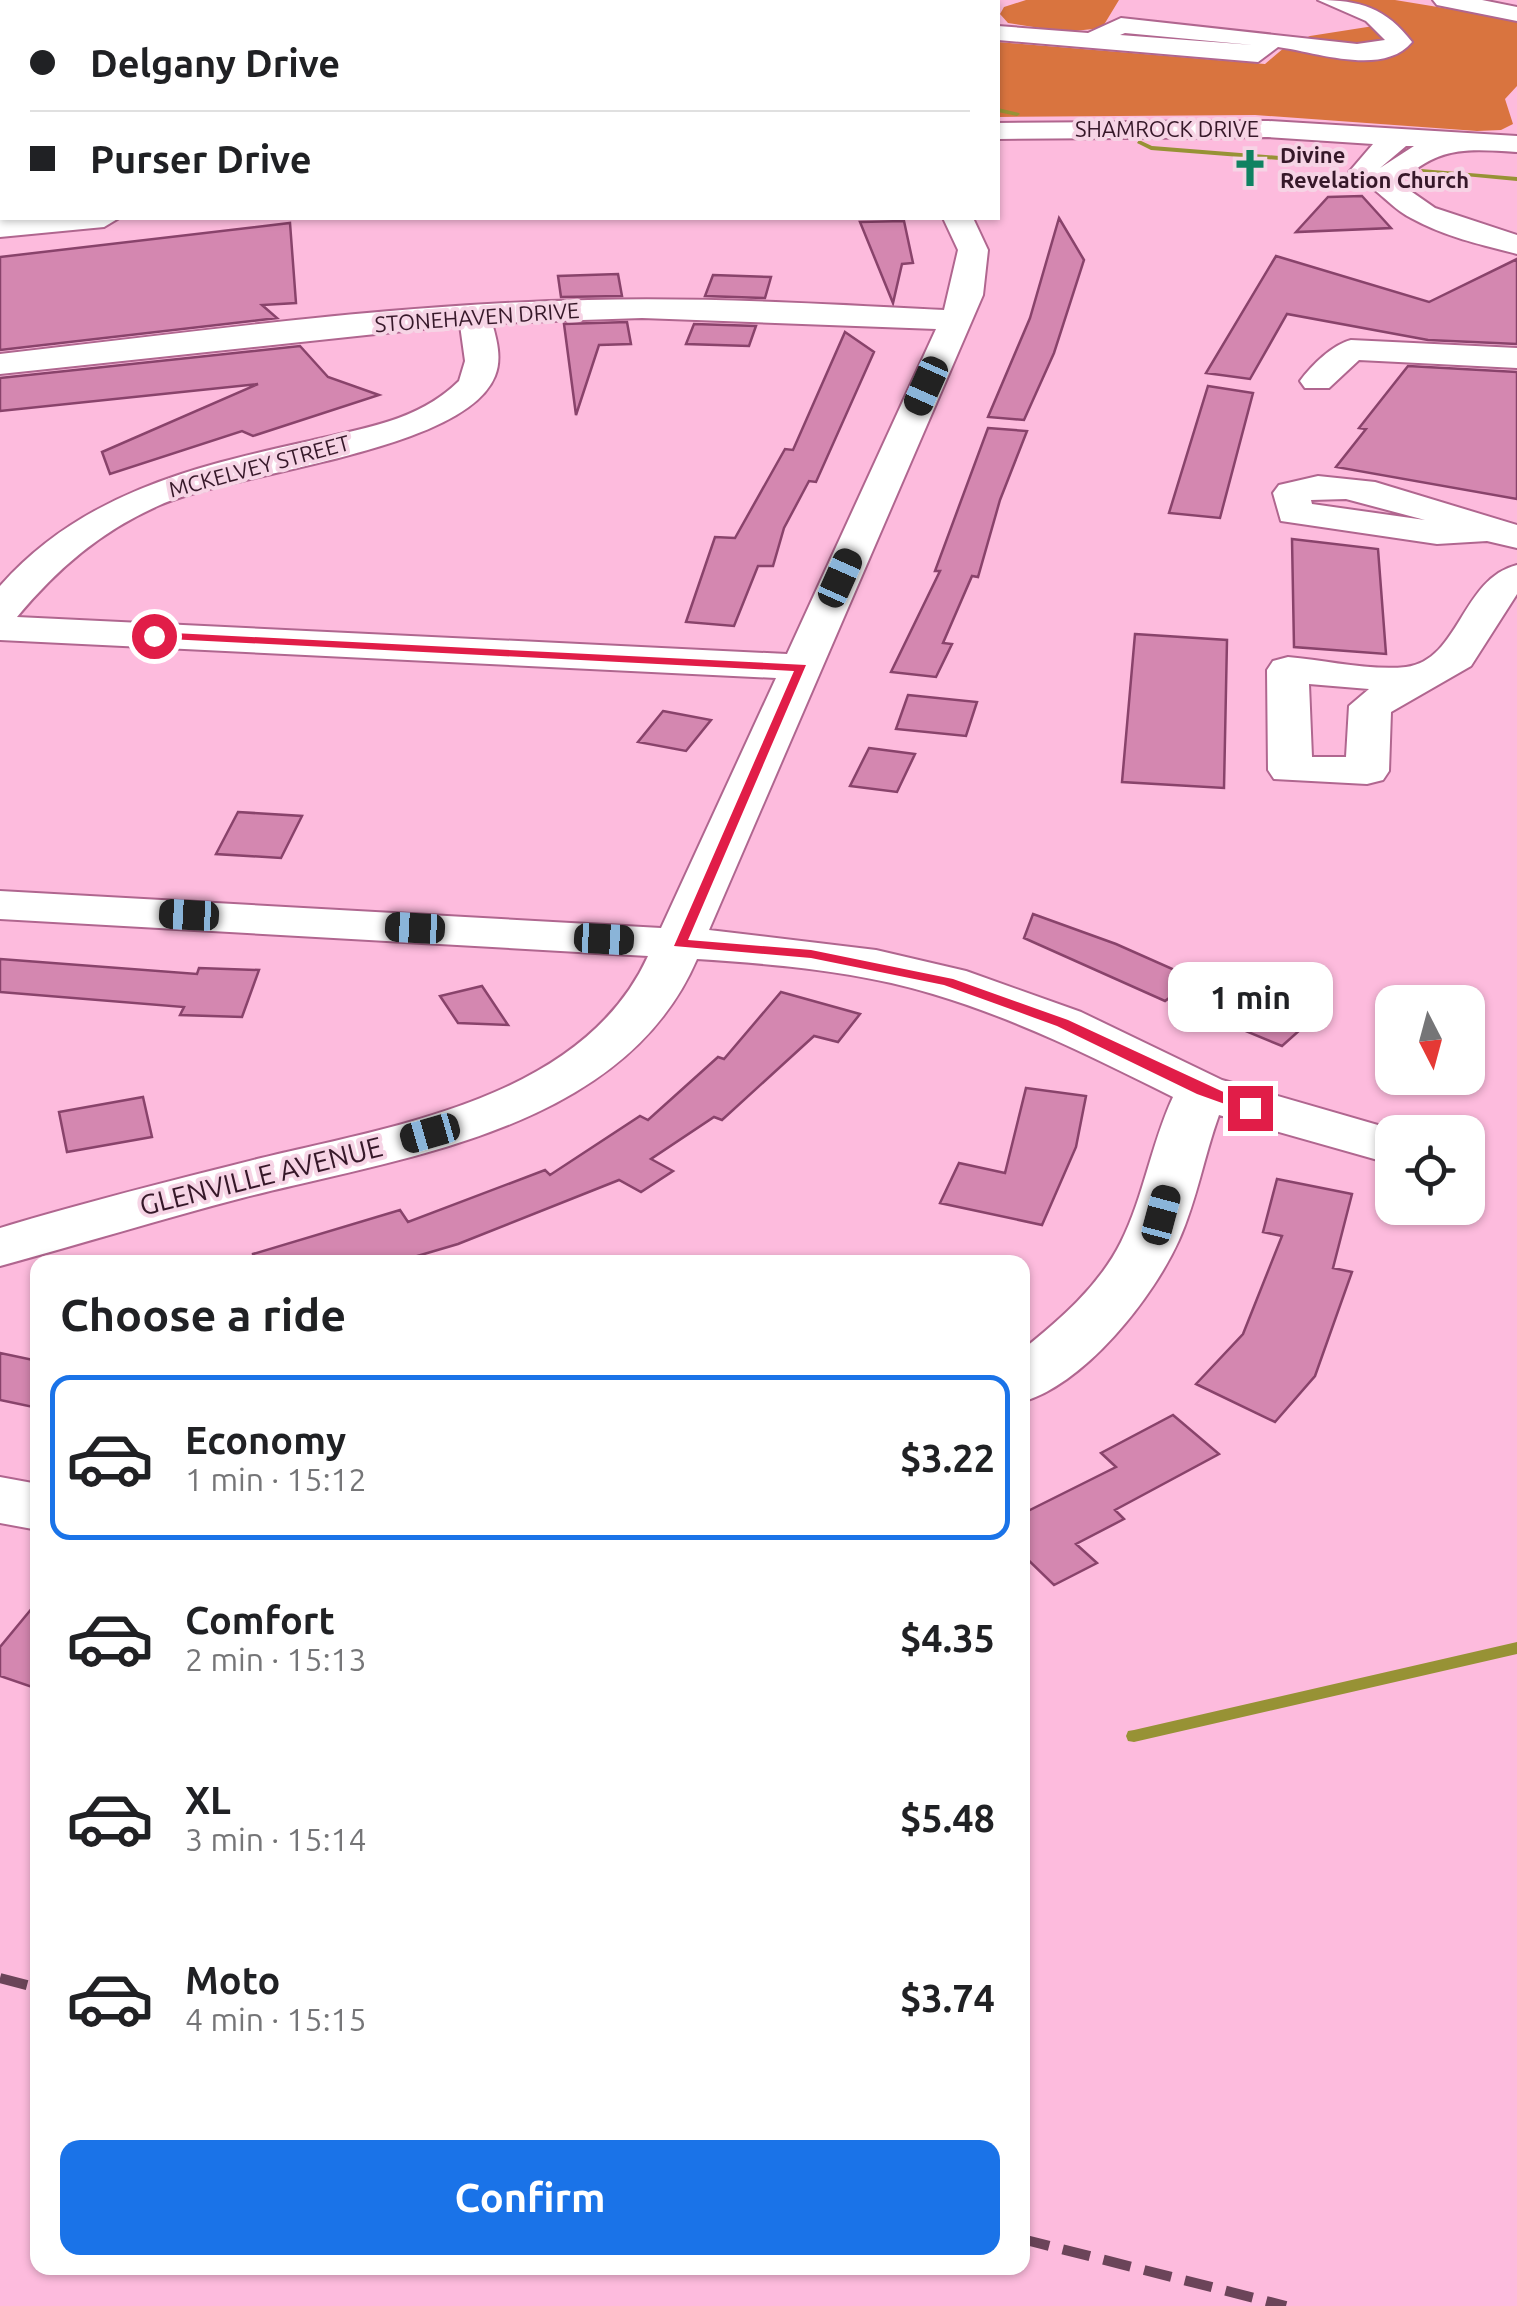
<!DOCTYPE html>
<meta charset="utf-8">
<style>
:root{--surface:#fff;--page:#f2f2f2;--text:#202124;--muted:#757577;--line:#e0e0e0;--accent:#1a73e8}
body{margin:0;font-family:Ubuntu,sans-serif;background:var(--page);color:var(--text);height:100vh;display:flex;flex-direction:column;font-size:38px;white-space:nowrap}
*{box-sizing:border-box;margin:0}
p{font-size:32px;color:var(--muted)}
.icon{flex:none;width:55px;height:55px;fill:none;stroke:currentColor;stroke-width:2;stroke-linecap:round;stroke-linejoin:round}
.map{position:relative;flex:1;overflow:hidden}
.drawer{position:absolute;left:30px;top:1255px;width:1000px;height:1020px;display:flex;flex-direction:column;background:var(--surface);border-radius:20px;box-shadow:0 2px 8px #0004}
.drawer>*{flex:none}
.top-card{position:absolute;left:0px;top:0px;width:1000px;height:220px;box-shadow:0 2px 8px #0004;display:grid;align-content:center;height:220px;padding:0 30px;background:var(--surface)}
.needle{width:65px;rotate:174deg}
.controls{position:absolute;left:1375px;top:985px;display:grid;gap:20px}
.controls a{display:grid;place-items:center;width:110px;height:110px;border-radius:20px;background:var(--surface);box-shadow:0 2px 8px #0004;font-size:50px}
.end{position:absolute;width:45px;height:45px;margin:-22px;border:12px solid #e11d48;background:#fff;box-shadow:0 0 0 5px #fff}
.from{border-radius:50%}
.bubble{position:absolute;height:70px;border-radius:20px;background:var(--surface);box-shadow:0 2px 8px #0004;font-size:32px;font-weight:600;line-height:70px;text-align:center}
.car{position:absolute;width:30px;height:60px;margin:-30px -15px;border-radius:12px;box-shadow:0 0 8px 2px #0007;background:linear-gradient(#222 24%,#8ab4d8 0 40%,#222 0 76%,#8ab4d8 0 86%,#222 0)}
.top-card b{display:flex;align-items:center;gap:35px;height:95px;font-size:38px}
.top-card b+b{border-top:2px solid var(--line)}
.top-card i{width:25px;height:25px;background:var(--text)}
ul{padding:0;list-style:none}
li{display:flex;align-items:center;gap:30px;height:165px;margin:0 20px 15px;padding:0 10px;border:5px solid transparent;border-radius:20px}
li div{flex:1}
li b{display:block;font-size:38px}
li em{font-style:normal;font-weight:600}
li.on{border-color:var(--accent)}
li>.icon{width:90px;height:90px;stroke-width:1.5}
h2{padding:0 30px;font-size:45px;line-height:120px}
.primary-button{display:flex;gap:20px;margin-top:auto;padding:20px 30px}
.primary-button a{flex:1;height:115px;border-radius:20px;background:var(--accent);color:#fff;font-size:40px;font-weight:600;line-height:115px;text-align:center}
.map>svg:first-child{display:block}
.forest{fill:#d9743f}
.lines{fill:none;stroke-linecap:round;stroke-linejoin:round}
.stream{fill:#979235;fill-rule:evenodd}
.building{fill:#d487b0;stroke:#89436b;stroke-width:2.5}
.minor-casing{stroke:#b0668f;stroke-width:4}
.path{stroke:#a3718b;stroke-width:2.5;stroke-dasharray:2.5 4;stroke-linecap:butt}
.minor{fill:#fff;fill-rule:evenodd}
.rail{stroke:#6b4459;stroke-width:10;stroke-dasharray:28 14;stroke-linecap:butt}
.route{fill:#e11d48}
.labels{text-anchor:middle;stroke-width:8;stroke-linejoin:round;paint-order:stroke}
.far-street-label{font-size:22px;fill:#361829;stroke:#f6d4e5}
.far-poi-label{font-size:22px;font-weight:bold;fill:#361829;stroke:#f6d4e5;text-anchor:start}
.street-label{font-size:28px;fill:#361829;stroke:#f6d4e5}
</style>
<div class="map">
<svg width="1517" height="2306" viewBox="0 0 1517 2306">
<rect width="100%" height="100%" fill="#fdbbdd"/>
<!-- forest -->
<path class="forest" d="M1026,0H1119L1102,28L1065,32L1008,23L1000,14L1004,7Z
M1328,0H1395L1517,20V86L1505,99L1513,124L1501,130L1477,131L1255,115L998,117V42L1265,64L1285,47L1310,36L1380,25L1342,2Z"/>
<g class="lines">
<!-- stream -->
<path class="stream" d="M998,108L1019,113L1020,114L1017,116L998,112Z
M1139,140L1152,146L1344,161L1347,163L1344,165L1151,150L1137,143Z
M1421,169L1517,177V181L1423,172Z
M1517,1642V1654L1134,1742L1128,1741L1126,1736L1128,1731L1134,1730Z"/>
</g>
<!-- building -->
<path class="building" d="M1362,196L1391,228L1296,232L1328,197Z
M1059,218L1084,260L1054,353L1024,420L988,417L1030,318Z
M904,221L913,263L902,264L893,303L860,222Z
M290,223L296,303L262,305L277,318L0,350V257Z
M1276,256L1429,302L1517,259V344L1428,340L1287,314L1250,379L1206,373Z
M618,274L622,296L561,297L558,276Z
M713,275L771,277L765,298L705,296Z
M627,322L631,344L599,345L576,415L564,324Z
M694,324L756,326L749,346L686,344Z
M845,332L874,352L816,482L809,481L784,528L773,566H758L734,626L686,622L715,537L735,538L785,449L793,450Z
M300,346L328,377L379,395L253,436L242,431L110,474L102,452L258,384L0,411V378Z
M1408,366L1517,372V499L1336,467L1366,429L1359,428Z
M1208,386L1253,393L1220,518L1169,513Z
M988,428L1027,431L1000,500L978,577L972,576L943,643L952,644L936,677L891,672L940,571H935Z
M1292,539L1378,549L1386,654L1294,647Z
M1135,634L1227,640L1224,788L1122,782Z
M908,695L977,702L966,736L896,729Z
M663,711L711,720L686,751L638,742Z
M869,748L915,754L897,792L850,786Z
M238,812L302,816L281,858L216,854Z
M1033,914L1116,944L1195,979L1165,1001L1024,938Z
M0,959L197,974L199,968L259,970L242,1017L180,1015L184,1007L0,992Z
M482,986L508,1025L458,1023L440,996Z
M781,992L860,1014L838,1042L814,1036L722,1120L714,1117L651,1159L673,1171L641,1192L619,1180L458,1244L397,1262H254L253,1254L400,1210L408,1222L545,1170L550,1175L640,1116L648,1120L718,1057L724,1059Z
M1243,994L1310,1021L1282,1046L1214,1018Z
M1026,1088L1086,1096L1076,1147L1042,1225L940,1203L959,1163L1005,1173Z
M143,1097L152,1137L67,1152L59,1112Z
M1277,1179L1352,1194L1333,1268L1352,1272L1315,1376L1275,1422L1196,1384L1243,1334L1282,1236L1263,1232Z
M0,1353L38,1361V1408L0,1400Z
M1173,1415L1219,1454L1115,1510L1124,1519L1076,1544L1097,1563L1054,1585L1022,1554V1514L1116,1467L1101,1453Z
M38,1601V1689L0,1676V1647Z"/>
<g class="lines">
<!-- minor casing -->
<g class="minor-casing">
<path id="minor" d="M680,0H711L713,2H682Z
M1318,0C1360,0 1386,8 1412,42C1383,77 1316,52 1278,47L1258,62L998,40V26L1088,33L1121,18L1357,44L1385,40L1366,21ZM1125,33L1253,45L1120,35Z
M1433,0H1482L1517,7V21L1437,5Z
M1268,121L1517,136V152C1465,149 1439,146 1399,183L1435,208L1517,235V254C1482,245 1443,236 1411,218C1389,207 1375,184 1353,178L1349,172L1373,144L1268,137L998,139V123ZM1406,146H1414L1380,168Z
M119,218L104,227L0,237V219Z
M943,218H973L988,250L983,295L709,930L876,950L966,971L1081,1012L1222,1080L1402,1132H1392V1164L1219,1115C1204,1156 1197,1200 1179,1240C1153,1298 1085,1384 1022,1402V1350C1060,1320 1099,1286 1121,1242C1144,1196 1151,1144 1173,1097C1095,1058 1017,1019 933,994C858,971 774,964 697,959C623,1131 402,1157 242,1198C161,1219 81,1244 0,1266V1228C85,1202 171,1181 257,1159C392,1126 583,1099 648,956L0,919V891L661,928L776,678L0,640V586C80,495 191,467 305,442C359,429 418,422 459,381L465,361L460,325L0,374V354C196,332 391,304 588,300C707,297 826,304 944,310L958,250ZM642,318L936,329L787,654L17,617C58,568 101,531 160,505C237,471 465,452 495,376C502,359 497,340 492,323Z
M1351,340L1517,348V368L1359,360L1329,388H1305L1300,381C1312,365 1332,345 1351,340Z
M1318,476L1375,482L1517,525V548L1487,541L1437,544L1281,521L1273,493L1279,485ZM1346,499L1425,520L1312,504L1311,500Z
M1517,565V594L1471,666L1391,712L1389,771L1383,780L1367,784L1274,779L1268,770L1267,670L1273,661L1288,657C1325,660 1369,671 1406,667C1460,660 1461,579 1517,565ZM1309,684L1369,689L1349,706L1346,757H1312Z
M0,1477L38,1484V1530L0,1523Z"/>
</g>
<!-- path -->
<path class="path" d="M362,2L374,0"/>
<!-- minor -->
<use href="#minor" class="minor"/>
<!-- rail -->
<path class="rail" d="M0,1978L38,1988
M1022,2239L1286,2306"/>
</g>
<!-- route -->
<path class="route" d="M154,632L806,665L688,940L811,950L953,979L1068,1020L1258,1108L1250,1113L1197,1094L1057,1026L944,985L811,958L674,946L794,671L149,638Z"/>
<!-- icons -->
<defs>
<g id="church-bare" transform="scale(3)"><path d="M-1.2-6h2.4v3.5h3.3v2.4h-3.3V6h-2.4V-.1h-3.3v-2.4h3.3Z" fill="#0e8261" stroke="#f6d4e5" stroke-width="2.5" paint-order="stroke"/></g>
</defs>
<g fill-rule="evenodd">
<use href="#church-bare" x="1250" y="168"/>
</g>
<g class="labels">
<!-- far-street labels -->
<g class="far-street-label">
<text x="1167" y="137">SHAMROCK DRIVE</text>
<text transform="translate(477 317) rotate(-4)" y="8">STONEHAVEN DRIVE</text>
<text transform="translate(259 466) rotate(-15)" y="8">MCKELVEY STREET</text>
</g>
<!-- far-poi labels -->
<g class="far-poi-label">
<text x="1280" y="163">Divine<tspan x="1280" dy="25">Revelation Church</tspan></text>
</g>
<!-- street labels -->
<g class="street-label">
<text transform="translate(261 1176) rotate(-14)" y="10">GLENVILLE AVENUE</text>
</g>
</g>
</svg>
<div class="controls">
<a><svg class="needle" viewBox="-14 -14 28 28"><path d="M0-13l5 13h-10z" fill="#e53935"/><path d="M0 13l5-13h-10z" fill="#757577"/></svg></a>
<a><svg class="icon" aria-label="locate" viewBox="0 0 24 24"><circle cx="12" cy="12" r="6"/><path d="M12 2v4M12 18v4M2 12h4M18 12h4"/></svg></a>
</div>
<i class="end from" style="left:154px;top:636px"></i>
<i class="end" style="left:1250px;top:1108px"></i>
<div class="bubble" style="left:1168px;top:962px;width:165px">1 min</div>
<i class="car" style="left:926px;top:386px;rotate:204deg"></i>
<i class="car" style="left:840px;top:578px;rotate:24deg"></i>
<i class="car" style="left:189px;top:915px;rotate:273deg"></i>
<i class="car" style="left:415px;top:928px;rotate:273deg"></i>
<i class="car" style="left:604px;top:939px;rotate:93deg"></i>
<i class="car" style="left:430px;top:1133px;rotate:254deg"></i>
<i class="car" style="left:1161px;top:1215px;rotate:15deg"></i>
<div class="top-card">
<b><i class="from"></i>Delgany Drive</b>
<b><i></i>Purser Drive</b>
</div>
<section class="drawer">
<h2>Choose a ride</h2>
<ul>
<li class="on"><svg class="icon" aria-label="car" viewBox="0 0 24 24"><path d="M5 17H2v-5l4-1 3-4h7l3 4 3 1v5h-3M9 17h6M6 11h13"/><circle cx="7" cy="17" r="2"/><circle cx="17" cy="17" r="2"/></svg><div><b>Economy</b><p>1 min · 15:12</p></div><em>$3.22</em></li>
<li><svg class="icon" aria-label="car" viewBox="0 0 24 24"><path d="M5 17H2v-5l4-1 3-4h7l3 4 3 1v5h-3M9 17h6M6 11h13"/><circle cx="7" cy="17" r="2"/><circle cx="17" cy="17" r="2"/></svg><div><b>Comfort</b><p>2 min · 15:13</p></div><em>$4.35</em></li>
<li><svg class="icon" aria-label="car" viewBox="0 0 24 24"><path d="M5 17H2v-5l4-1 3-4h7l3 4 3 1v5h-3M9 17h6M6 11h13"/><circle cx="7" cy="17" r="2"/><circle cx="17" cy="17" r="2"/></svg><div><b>XL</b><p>3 min · 15:14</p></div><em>$5.48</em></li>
<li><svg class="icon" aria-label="car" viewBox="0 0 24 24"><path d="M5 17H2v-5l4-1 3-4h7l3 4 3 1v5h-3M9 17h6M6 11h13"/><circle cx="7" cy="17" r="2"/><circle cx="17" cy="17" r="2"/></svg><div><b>Moto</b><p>4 min · 15:15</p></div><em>$3.74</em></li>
</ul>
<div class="primary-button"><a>Confirm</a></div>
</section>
</div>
